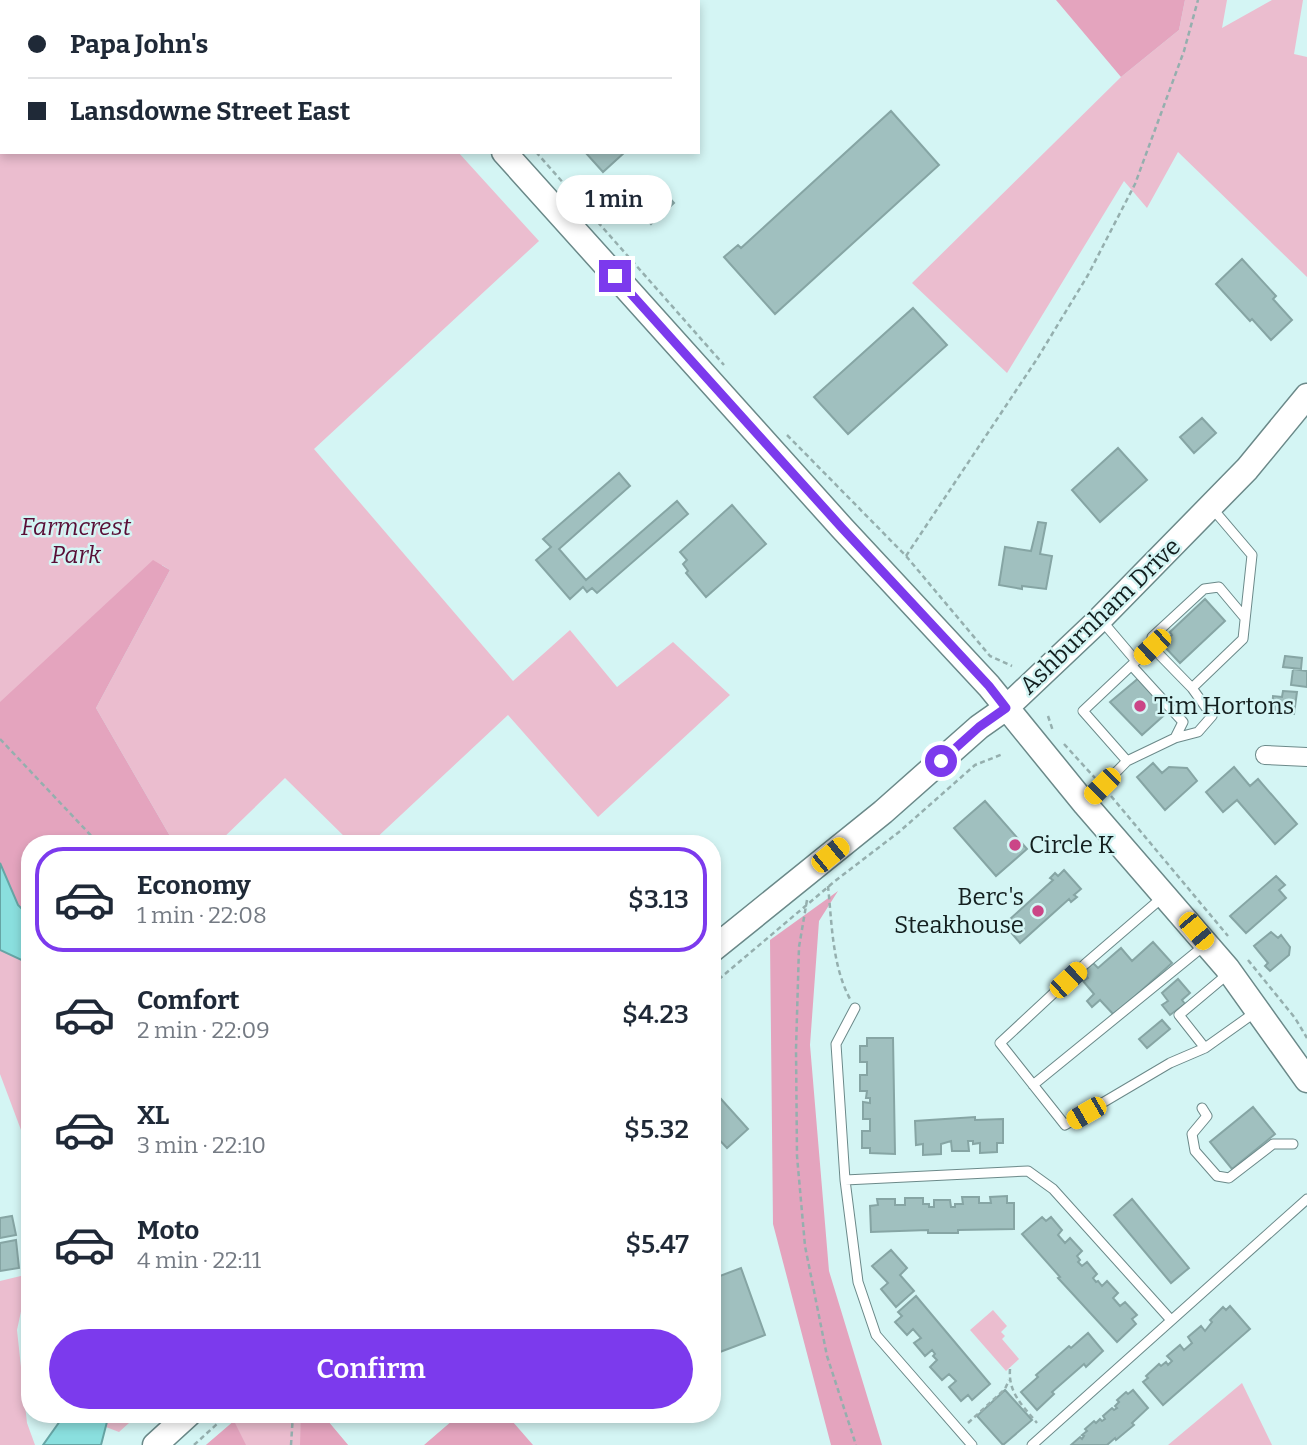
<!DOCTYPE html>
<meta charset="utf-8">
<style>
:root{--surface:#fff;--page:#f2f2f3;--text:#1f2937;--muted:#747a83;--line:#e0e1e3;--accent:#7c3aed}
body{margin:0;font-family:Bitter,serif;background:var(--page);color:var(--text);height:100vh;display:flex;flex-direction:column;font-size:26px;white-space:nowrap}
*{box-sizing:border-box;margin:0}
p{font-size:23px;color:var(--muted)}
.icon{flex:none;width:38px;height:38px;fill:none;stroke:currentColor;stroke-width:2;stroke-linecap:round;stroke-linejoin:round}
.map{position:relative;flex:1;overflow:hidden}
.panel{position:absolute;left:21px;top:835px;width:700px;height:588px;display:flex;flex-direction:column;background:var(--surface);border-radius:28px;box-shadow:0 4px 10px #0003}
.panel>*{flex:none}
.hud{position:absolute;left:0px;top:0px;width:700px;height:154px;box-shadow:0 4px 10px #0003;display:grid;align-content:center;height:154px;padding:0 28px;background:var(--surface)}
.end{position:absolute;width:32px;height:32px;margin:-16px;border:9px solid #7c3aed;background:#fff;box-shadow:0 0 0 4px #fff}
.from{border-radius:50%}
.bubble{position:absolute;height:49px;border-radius:24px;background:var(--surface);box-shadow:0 4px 10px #0003;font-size:23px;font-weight:600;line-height:49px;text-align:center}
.car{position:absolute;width:21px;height:42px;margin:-21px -10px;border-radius:9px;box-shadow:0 0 5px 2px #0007;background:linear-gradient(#f5c518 24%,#345 0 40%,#f5c518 0 76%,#345 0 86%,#f5c518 0)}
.hud b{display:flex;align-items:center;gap:24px;height:66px;font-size:26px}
.hud b+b{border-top:2px solid var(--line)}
.hud i{width:18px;height:18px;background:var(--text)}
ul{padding:12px 0 0;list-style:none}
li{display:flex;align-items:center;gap:21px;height:105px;margin:0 14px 10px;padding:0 14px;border:4px solid transparent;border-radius:28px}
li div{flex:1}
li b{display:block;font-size:26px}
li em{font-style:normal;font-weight:600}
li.current{border-color:var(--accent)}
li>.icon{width:63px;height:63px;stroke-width:1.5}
.action{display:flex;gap:14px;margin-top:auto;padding:14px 28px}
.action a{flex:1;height:80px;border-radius:42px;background:var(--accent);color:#fff;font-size:28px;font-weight:600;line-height:80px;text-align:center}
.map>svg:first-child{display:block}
.green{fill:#ebbdcf}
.forest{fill:#e4a4be}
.water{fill:#8adfde;stroke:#66a5a5;stroke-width:2}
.building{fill:#a0c0bf;stroke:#86a5a4;stroke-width:2}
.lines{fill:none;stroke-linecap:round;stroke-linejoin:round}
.service-casing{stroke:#6b8989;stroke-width:11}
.minor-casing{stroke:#6b8989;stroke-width:20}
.secondary-casing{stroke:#6b8989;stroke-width:27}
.path{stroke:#95afae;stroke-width:2.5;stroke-dasharray:5 3.5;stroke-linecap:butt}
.service{stroke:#fff;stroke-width:9}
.minor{stroke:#fff;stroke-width:18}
.secondary{stroke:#fff;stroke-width:24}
.route{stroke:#7c3aed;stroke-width:9}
.poi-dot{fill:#cb4687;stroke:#d4f5f4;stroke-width:2.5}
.labels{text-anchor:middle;stroke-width:5;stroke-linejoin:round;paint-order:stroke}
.park-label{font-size:24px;font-style:italic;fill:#590e36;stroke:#d4f5f4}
.street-label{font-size:24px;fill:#131f1f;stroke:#d4f5f4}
.poi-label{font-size:24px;fill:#131f1f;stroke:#d4f5f4;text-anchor:start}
</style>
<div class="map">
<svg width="1307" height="1445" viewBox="0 0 1307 1445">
<rect width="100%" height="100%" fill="#d4f5f4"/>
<!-- green -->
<path class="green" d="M0,0L175,2H2V152H458L539,241L314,449L513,681L570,630L617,687L673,642L730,695L598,817L508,715L371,843H351L285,778L218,843H174L96,708L170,570L162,565L30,844V1154L0,1074Z
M1185,0H1227L1222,28L1272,0H1303L1294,54L1307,57V277L1178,152L1147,208L1124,181L1007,373L912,283L1121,77L1179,30Z
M29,1274L17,1330L27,1423L35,1445H0V1281Z
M993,1310L1007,1326L1001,1332L1005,1336L1002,1339L1019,1359L1006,1371L970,1330Z
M1242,1383L1272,1445H1168Z
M92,1414H139L119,1432L106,1427Z
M242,1414H322L348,1445H206Z"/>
<!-- forest -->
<path class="forest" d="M1056,0H1185L1179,30L1121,77Z
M153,560L170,570L96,708L174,843L30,844V917L18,905L0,863V702Z
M838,891L819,921L810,1045L829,1271L882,1445H831L773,1224L770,940Z
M301,1414H322L348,1445H300Z
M460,1414H506L533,1445H424Z
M234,1421L246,1445H206Z"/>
<!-- water -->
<path class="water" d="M0,863L18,905L30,917V964L0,950Z
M65,1414H109L101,1445H43Z"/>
<!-- building -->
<path class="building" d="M891,111L939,165L775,314L724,257L738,245L741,248Z
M585,152H625L603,172Z
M659,186L674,203L651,224L636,207Z
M1242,259L1276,296L1273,299L1292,320L1271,340L1252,319L1250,321L1216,284Z
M913,308L947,345L848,434L814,397Z
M1202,418L1216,433L1194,453L1180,437Z
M1118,448L1147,480L1100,522L1072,490Z
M619,473L630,486L559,549L586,580L677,501L688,514L597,593L592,588L587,592L583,587L570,599L536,560L551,547L543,539Z
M732,505L766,544L706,597L686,573L688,571L683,564L687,560L680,552Z
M1038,522L1046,523L1040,554L1052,556L1046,589L1022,586V589L999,585L1005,547L1031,551Z
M1205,599L1225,621L1180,663L1162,644L1172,635L1170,632Z
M1285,656L1302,658L1301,669L1283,667Z
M1293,669L1307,671V687L1291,685Z
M1140,677L1170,710L1142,735L1110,702Z
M1283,691L1297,692L1294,714L1272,712L1273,696L1282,697Z
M1153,763L1162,773L1169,767L1187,768L1197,781L1165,810L1137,777Z
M1234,767L1250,786L1258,779L1297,824L1275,844L1237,800L1223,812L1206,792Z
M985,801L1027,849L996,876L954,828Z
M1064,870L1081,889L1074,895L1077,897L1071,902L1069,899L1020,943L1009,930L1015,925L1010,919L1053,880L1050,878L1055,873L1058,876Z
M1276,876L1285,885L1279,890L1286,898L1246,933L1230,916Z
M1271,932L1278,938L1281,935L1290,947L1289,955L1270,971L1265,966L1268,963L1254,946Z
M1153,942L1172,963L1114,1015L1100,1000L1092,1007L1087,1001L1094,994L1083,981L1088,978L1083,972L1093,963L1098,968L1121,948L1132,961Z
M1178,979L1190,993L1182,1000L1185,1004L1170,1015L1162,1005L1168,1001L1162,993Z
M1162,1020L1170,1029L1147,1048L1139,1039Z
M867,1038H893L895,1154L870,1153V1148H862V1131H870V1119H863V1102L870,1103V1098H866L867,1091H860V1075H867V1062H860V1046H867Z
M712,1089L748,1129L727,1148L712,1132Z
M1253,1107L1275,1134L1232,1169L1210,1142Z
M975,1117V1120L1003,1119V1143H997V1152L980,1153V1143L973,1144V1141H968L969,1151H952L951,1141L941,1144V1154L923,1155V1144L916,1145L915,1121Z
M1007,1196V1203H1014V1229L958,1230V1233H928V1230L871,1232L870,1206L878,1205L877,1199H895V1205H905V1198H923V1204H929V1207H934V1200H950L951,1207H955V1204H963L962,1197H979V1203H991L990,1197Z
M1132,1199L1189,1268L1171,1283L1114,1215Z
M12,1216L16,1235L0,1238V1218Z
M1042,1217L1046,1221L1051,1217L1062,1230L1058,1235L1065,1243L1070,1238L1082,1251L1077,1256L1080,1260L1078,1262L1082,1266L1087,1262L1097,1274L1093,1278L1096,1282L1098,1281L1102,1286L1107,1281L1118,1293L1113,1298L1120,1306L1125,1302L1137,1315L1132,1319L1136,1324L1117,1342L1058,1278L1060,1277L1022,1234Z
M16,1240L19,1268L0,1271V1243Z
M891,1250L907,1268L900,1275L914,1291L896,1307L881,1289L888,1283L872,1266Z
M741,1268L765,1335L712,1355V1279Z
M916,1296L990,1384L972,1400L968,1395L961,1401L949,1387L956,1381L949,1374L942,1380L930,1367L937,1360L933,1356L935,1354L932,1350L925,1356L914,1343L921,1338L913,1329L907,1335L895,1322L902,1316L898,1312Z
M1230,1306L1250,1329L1163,1405L1143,1382L1148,1378L1146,1376L1159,1364L1161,1366L1166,1362L1168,1365L1172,1361L1167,1356L1180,1345L1184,1350L1192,1343L1188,1337L1201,1326L1205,1331L1212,1322L1210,1320L1223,1307L1226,1310Z
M1088,1333L1103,1351L1086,1367L1084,1364L1052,1392L1054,1394L1037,1410L1021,1392L1038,1377L1036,1375L1069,1346L1071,1348Z
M1005,1390L1032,1420L1003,1445L977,1416Z
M1133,1390L1148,1408L1132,1423L1134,1425L1116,1440L1115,1438L1107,1445H1071L1080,1437L1082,1439L1084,1436L1082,1435L1087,1431L1085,1429L1094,1421L1096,1423L1100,1419L1102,1421L1105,1419L1103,1416L1112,1408L1114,1410L1117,1408L1115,1406L1119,1402L1117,1400L1126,1392L1128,1394Z"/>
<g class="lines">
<!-- service casing -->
<g class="service-casing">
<path id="service" d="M1102,621L1136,661L1152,647L1192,688L1243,639L1252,555L1212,508
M1152,647V637L1204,589L1219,587L1245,618
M1132,666L1183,722L1175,738
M1127,761L1175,738L1198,732L1212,716L1192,688
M1086,803L1127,761L1083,711L1136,661
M1164,896L1085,964L1000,1043L1065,1125L1170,1063L1205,1048L1257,1011
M855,1008L836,1044L845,1180L858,1282L876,1335L972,1445
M1205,1048L1179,1015L1229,973
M1033,1085L1205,945
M1202,1108L1207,1116L1192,1134L1195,1151L1217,1176L1229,1178L1273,1144H1293
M845,1180L1028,1171L1053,1189L1171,1320
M1032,1445L1307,1199"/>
</g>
<!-- minor casing -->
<g class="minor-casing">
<path id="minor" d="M1265,755L1307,757"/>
</g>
<!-- secondary casing -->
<g class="secondary-casing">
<path id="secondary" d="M366,0L368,2
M504,152L842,528L989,686L1085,804L1227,968L1307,1080
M712,950L883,812L979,727L1006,708L1100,619L1247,469L1307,396
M155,1445L189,1414"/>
</g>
<!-- path -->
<path class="path" d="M400,0L401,2
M536,152L724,365
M787,435L906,556L990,656L1012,666
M906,556L1037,359L1088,275L1135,184L1184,51L1198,0
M1048,716L1053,731
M0,739L99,844
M1064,744L1095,778
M1111,796L1228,936
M828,886C832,924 832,965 850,999
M807,900L799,947L796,1049L797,1156L805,1246L827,1356L856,1445
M1248,960L1295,1018L1307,1038
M712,985L835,881L899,832L975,765L1003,754
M1010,1369C1008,1393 1023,1406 1037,1423
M968,1423L1005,1389L1009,1380
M194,1445L228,1414
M291,1445L293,1414"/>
<!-- service -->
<use href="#service" class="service"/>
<!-- minor -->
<use href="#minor" class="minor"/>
<!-- secondary -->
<use href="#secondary" class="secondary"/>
</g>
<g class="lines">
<!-- route -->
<path class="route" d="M615,276L842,528L989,686L1006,708L979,727L941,761"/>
</g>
<!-- markers -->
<g class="poi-dot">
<circle cx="1140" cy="706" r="7"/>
<circle cx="1015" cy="845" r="7"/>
<circle cx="1038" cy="911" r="7"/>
</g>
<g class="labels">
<!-- park labels -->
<g class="park-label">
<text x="76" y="535">Farmcrest<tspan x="76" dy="28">Park</tspan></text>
</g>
<!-- street labels -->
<g class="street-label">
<text transform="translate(1100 616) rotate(-44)" y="8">Ashburnham Drive</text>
</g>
<!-- poi labels -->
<g class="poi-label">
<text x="1154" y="714">Tim Hortons</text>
<text x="1029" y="853">Circle K</text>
<text x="1024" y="905" text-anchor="end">Berc's<tspan x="1024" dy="28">Steakhouse</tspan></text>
</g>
</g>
</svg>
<i class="end from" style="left:941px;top:761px"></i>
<i class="end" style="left:615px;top:276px"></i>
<div class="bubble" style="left:556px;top:175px;width:116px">1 min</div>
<i class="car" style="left:1152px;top:647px;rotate:227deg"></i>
<i class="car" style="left:1102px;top:786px;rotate:225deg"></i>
<i class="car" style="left:830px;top:855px;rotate:51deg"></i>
<i class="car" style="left:1196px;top:931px;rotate:140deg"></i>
<i class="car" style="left:1068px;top:980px;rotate:47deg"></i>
<i class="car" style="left:1086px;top:1113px;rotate:240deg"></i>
<div class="hud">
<b><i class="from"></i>Papa John's</b>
<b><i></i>Lansdowne Street East</b>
</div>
<section class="panel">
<ul>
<li class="current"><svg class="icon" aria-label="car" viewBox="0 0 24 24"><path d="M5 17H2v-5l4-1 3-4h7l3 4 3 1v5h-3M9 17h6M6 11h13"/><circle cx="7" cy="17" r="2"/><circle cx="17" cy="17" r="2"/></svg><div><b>Economy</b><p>1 min · 22:08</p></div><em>$3.13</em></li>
<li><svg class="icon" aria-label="car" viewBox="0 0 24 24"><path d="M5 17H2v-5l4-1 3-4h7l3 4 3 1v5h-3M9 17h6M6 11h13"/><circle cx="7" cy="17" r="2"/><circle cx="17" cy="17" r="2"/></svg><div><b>Comfort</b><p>2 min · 22:09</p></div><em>$4.23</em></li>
<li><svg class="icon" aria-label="car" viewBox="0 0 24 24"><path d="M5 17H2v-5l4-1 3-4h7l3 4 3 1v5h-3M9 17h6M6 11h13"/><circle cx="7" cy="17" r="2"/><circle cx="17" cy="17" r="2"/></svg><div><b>XL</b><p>3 min · 22:10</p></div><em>$5.32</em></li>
<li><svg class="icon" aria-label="car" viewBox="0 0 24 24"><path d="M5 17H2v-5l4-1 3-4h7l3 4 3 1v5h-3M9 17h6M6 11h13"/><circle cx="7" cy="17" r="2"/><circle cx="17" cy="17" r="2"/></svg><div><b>Moto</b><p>4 min · 22:11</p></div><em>$5.47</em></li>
</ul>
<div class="action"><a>Confirm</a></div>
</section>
</div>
